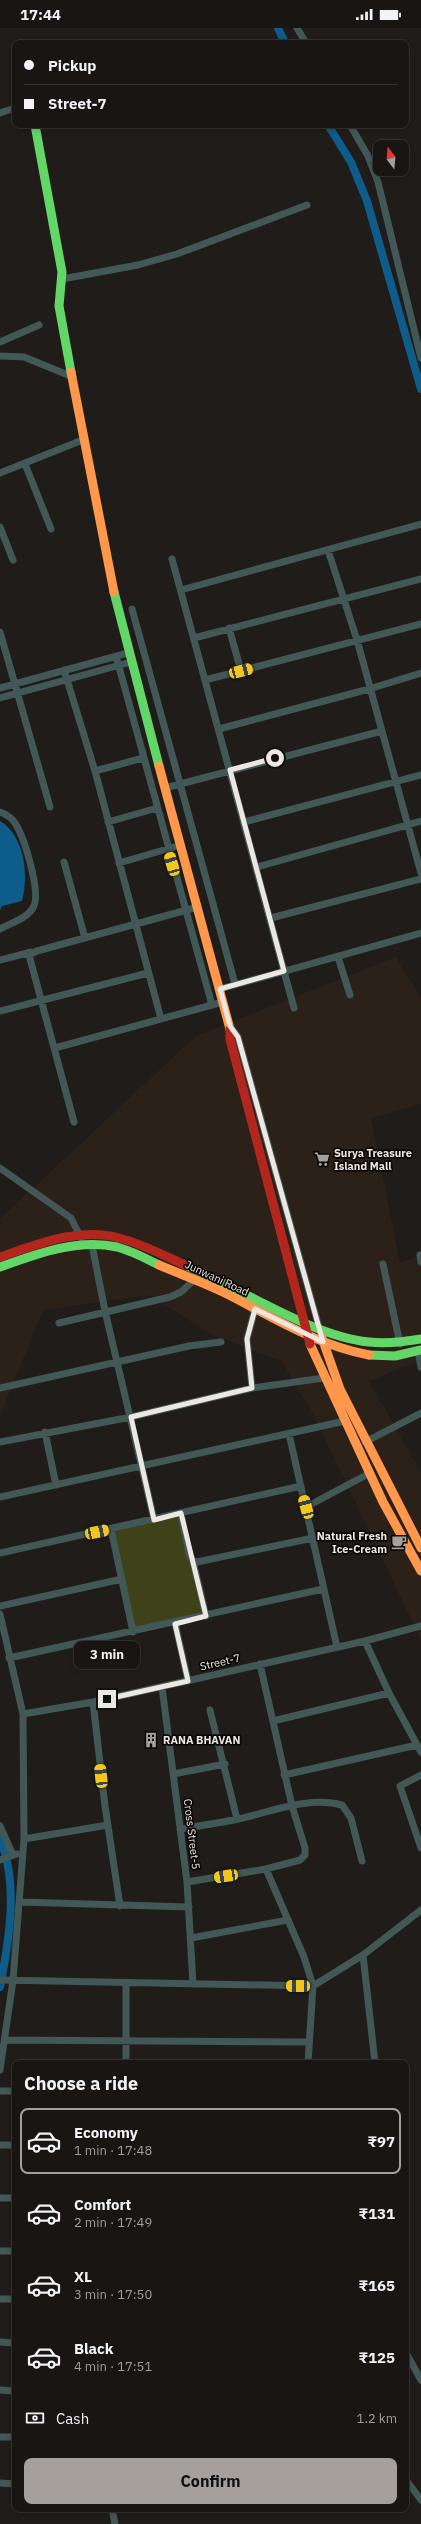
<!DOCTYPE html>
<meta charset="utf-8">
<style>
:root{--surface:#181513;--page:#211e1c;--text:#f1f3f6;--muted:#9f9fa0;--line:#363433;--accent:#a5a09c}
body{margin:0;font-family:"IBM Plex Sans",sans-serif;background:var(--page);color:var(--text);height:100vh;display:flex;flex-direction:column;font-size:15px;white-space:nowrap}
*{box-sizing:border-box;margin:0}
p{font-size:13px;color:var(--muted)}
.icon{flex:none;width:22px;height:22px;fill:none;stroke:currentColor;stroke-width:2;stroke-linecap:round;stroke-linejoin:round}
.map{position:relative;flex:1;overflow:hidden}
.details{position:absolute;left:12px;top:2032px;width:397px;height:452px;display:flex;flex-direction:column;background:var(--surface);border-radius:8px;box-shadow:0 2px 6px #0003,0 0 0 1px var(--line)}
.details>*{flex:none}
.hud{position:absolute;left:12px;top:12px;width:397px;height:88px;border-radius:8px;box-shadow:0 2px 6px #0003,0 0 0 1px var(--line);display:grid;align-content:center;height:88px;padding:0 12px;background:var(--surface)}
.needle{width:26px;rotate:344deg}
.tools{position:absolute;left:373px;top:112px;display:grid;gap:8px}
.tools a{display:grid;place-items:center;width:36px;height:36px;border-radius:8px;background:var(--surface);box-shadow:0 2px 6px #0003,0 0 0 1px var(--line);font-size:20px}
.end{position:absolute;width:18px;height:18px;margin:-9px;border:5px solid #ece7e3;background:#111;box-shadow:0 0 0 2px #111}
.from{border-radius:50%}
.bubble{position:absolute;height:28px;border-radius:8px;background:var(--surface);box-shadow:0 2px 6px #0003,0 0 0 1px var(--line);font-size:13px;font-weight:800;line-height:28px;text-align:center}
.car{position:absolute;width:12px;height:24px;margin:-12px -6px;border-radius:5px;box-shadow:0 0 3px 1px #0007;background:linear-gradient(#f5c518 24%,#345 0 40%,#f5c518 0 76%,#345 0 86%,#f5c518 0)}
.hud b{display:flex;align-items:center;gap:14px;height:38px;font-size:15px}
.hud b+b{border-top:1px solid var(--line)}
.hud i{width:10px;height:10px;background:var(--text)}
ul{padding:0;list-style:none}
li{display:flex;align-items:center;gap:12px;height:66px;margin:0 8px 6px;padding:0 4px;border:2px solid transparent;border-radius:8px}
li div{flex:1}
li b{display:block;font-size:15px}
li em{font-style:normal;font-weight:800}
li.active{border-color:var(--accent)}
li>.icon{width:36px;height:36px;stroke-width:1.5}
h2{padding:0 12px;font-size:18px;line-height:48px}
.pay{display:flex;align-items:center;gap:10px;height:44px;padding:0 12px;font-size:15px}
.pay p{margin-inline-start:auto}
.button{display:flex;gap:8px;margin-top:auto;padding:8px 12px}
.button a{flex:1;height:46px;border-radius:8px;background:var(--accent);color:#111;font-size:16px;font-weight:800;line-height:46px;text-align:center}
.status{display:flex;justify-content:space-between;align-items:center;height:28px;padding:0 20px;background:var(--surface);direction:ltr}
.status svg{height:11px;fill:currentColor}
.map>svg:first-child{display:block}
.built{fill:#2c2118}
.green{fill:#3f4119}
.water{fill:#0d5c8a}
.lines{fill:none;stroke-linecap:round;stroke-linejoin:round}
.canal{stroke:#0d5c8a;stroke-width:8}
.street{stroke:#425856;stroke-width:7}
.fast{stroke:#63d668;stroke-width:9}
.slow{stroke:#ff974d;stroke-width:9}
.jam{stroke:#b3261e;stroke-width:9}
.route{stroke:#ece7e3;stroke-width:5}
.labels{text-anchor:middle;stroke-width:3.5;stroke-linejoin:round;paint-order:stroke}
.poi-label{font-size:11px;font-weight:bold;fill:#ece7e3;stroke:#0a0705;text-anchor:start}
.street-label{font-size:11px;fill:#ece7e3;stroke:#0a0705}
</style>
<div class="status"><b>17:44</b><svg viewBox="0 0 49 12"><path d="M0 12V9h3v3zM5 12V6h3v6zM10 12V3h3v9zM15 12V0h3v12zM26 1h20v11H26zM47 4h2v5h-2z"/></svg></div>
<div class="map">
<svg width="421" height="2496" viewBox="0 0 421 2496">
<rect width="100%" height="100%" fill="#201c19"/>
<!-- built -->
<path class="built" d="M396,929L421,969V1076L371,1090L400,1235L421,1227V1332L369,1353L421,1444V1612L315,1390L281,1333L213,1307L149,1267L43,1282L0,1388V1191L196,1008Z"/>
<!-- green -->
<path class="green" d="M181,1485L206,1588L133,1604L111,1501Z"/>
<!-- water -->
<path class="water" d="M0,793C25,808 29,848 22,873L2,878L0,882Z"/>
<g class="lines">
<!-- canal -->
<path class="canal" d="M278,0L285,15
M328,97L351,134L367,173L421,361
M0,1811C19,1855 9,1913 0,1959"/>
<!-- street -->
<path class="street" d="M297,0L306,15
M0,85L15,80
M350,97L368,128L378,154L421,330
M62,251L138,237L177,226L307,177
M0,314L39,297
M0,328L24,329L73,349
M25,436L51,501
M0,445L85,411
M0,499L13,532
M328,522L357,612L421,845
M172,531L294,980
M181,562L421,496
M132,581L235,956
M229,600L241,643
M0,604L50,779
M194,610L421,551
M116,628L212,977
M64,642L95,743L161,991
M205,652L421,596
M0,660L128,625
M0,670L131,634
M219,701L369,661L421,645
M95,743L143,730
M165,760L382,703
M0,784C6,786 11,789 15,795C24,809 42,865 33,880C26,891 11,895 0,901
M108,794L157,780
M244,794L421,747
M64,834L85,910
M119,835L181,817
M257,839L421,793
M271,890L421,851
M338,929L350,967
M0,932L31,924
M220,961L421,905
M0,983L148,945
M230,998L238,1009L320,1303
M55,1020L223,974
M74,1094L29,927L37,923L198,879
M0,1140L71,1190L81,1210
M92,1217L105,1283L154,1491
M420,1227L421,1234
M383,1236L400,1316
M59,1295L170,1269L181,1264L194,1252
M418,1323L421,1339
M0,1360L189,1318L221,1314
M252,1360L247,1311L255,1281
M45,1404L56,1457
M289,1406L337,1619
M0,1414L131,1389L252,1360L324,1350
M365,1414L421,1385
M0,1469L345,1393
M306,1479L370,1445
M181,1485L189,1526L193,1533L197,1534L313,1510
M111,1501L133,1604
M0,1525L301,1458
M193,1533L206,1588
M0,1578L122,1551
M0,1586L23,1686L24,1811L13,1952L0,2042
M175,1595L188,1653
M365,1613L389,1665L421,1724
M9,1630L323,1561
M260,1636L292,1778L305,1820V1827L300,1832L266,1841
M162,1659L187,1854L193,1956
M93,1674L105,1778L120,1878
M210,1682L237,1791
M23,1686L93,1674L365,1613L421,1598
M273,1693L389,1665
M173,1746L225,1736
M284,1747L417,1717
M421,1747L400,1758L421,1820
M0,1798L13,1827
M180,1801C199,1798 219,1795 238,1791C270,1784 309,1768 342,1777L351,1790L362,1833
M24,1811L108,1797
M0,1832L17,1826
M187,1854L266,1841L304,1929L313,1958L308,2035
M20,1874L189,1879
M191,1910L288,1892
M363,1927L375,2035
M0,1952L313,1958L363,1927L421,1882
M5,2012L309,2014
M126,2035V1956
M0,2063H15
M0,2117H15
M0,2170H15
M0,2223H15
M0,2271H15
M0,2314L15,2315
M406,2325L421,2352
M0,2362L15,2363
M0,2409H15
M406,2452L421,2472
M0,2455L15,2456
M112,2481L115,2496"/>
<!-- fast -->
<path class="fast" d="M35,97L62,244L59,278L71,344
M114,564L159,738
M187,1238C242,1261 311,1308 369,1314C387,1316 404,1314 421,1311
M0,1239C36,1226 78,1210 117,1219C132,1223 145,1230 159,1237
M369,1327L395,1328L421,1322"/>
<!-- slow -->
<path class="slow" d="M71,344L114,564
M159,738L230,1001
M159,1237C182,1247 205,1255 227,1266C274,1290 317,1317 369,1327
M322,1310L340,1361L421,1520
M310,1316L383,1474L421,1543"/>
<!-- jam -->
<path class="jam" d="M230,1001V1011L310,1316
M0,1229C38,1216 79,1199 119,1210C143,1216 165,1228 187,1238"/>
</g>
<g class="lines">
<!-- route -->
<path class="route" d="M107,1671L188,1653L175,1596L206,1588L181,1485L154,1492L131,1389L252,1360L247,1311L255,1281L323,1314L238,1009L230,998L220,961L284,943L230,742L275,730"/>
</g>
<!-- icons -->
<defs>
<g id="supermarket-bare" transform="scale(1.2)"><path d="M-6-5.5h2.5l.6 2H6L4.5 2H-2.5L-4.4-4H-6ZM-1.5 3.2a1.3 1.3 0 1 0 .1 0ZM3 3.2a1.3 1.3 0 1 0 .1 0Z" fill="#a5a09c" stroke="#0a0705" stroke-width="2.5" paint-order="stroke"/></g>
<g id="cafe-bare" transform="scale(1.2)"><path d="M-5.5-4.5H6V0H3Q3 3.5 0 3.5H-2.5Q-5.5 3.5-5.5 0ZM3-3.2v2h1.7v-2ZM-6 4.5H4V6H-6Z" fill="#a5a09c" stroke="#0a0705" stroke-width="2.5" paint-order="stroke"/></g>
<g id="building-bare" transform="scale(1.2)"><path d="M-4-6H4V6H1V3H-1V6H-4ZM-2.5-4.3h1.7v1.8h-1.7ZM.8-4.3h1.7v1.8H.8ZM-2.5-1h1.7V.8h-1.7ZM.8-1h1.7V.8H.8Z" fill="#a5a09c" stroke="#0a0705" stroke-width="2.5" paint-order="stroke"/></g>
</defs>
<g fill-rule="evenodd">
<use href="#supermarket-bare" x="322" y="1131"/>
<use href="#cafe-bare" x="399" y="1514"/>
<use href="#building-bare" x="151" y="1712"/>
</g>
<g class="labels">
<!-- poi labels -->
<g class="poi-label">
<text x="334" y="1129">Surya Treasure<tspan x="334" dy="13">Island Mall</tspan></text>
<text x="387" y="1512" text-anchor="end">Natural Fresh<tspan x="387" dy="13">Ice-Cream</tspan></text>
<text x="163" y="1716">RANA BHAVAN</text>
</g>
<!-- street labels -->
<g class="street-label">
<text transform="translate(217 1250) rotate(25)" y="4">Junwani Road</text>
<text transform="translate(220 1634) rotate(-13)" y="4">Street-7</text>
<text transform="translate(192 1806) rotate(83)" y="4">Cross Street-5</text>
</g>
</g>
</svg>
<div class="tools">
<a><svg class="needle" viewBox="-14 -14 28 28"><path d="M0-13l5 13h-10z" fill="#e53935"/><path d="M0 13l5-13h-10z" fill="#9f9fa0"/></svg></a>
</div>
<i class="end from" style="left:275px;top:730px"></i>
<i class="end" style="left:107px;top:1671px"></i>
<div class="bubble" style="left:74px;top:1613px;width:66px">3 min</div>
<i class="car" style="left:241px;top:643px;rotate:75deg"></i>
<i class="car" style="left:172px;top:836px;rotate:344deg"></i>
<i class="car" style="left:306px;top:1479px;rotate:345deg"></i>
<i class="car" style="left:97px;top:1504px;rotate:78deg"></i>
<i class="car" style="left:101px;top:1748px;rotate:354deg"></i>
<i class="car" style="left:226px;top:1848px;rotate:261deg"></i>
<i class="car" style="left:298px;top:1958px;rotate:271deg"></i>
<div class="hud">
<b><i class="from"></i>Pickup</b>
<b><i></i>Street-7</b>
</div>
<section class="details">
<h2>Choose a ride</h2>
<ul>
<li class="active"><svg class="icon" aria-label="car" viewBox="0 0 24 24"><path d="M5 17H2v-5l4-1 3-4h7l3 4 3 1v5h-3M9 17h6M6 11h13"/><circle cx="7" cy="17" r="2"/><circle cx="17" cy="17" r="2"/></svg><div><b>Economy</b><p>1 min · 17:48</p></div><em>₹97</em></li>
<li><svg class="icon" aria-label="car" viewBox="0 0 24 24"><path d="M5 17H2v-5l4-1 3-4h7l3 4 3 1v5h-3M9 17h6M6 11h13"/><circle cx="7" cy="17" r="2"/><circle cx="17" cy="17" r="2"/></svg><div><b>Comfort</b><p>2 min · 17:49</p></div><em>₹131</em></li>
<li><svg class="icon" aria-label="car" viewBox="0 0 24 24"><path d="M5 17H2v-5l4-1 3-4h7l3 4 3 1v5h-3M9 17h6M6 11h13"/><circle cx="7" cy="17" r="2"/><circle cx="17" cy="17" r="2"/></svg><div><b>XL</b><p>3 min · 17:50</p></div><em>₹165</em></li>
<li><svg class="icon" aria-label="car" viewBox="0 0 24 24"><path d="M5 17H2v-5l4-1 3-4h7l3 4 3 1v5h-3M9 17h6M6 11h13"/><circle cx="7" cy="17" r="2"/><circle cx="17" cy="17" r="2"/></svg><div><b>Black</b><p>4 min · 17:51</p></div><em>₹125</em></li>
</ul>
<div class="pay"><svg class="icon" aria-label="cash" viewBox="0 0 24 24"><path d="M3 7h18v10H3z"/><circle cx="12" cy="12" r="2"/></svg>Cash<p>1.2 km</p></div>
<div class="button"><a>Confirm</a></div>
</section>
</div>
